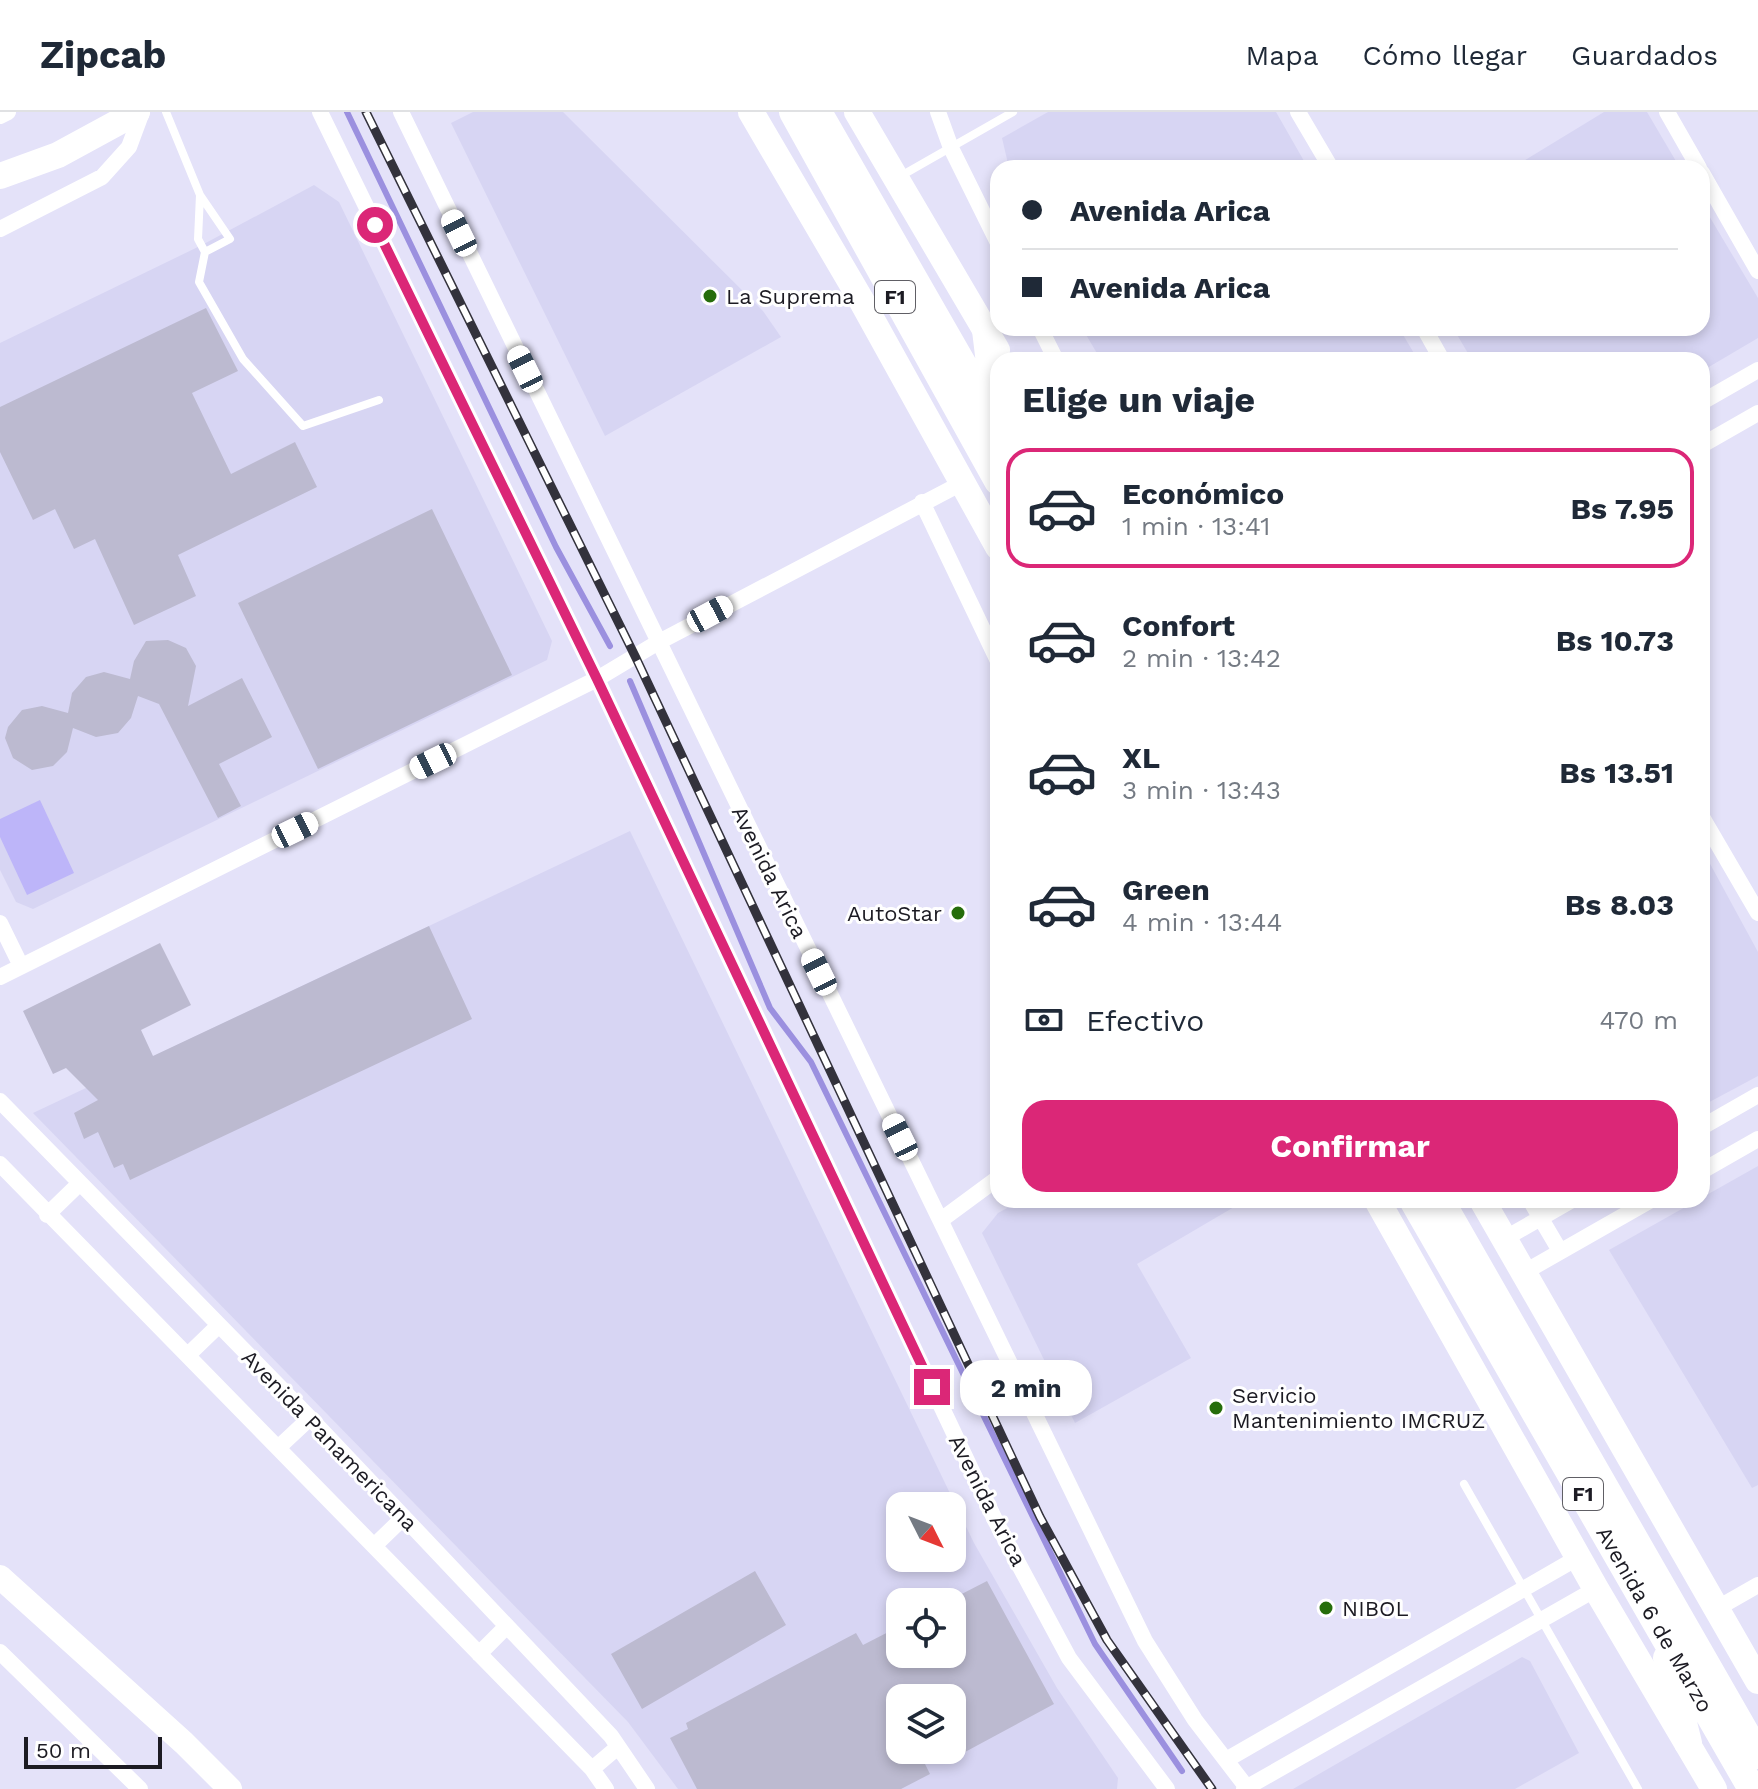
<!DOCTYPE html>
<html lang="es">
<meta charset="utf-8">
<style>
:root{--surface:#fff;--page:#f2f2f3;--text:#1f2937;--muted:#747a83;--line:#e0e1e3;--accent:#db2777}
body{margin:0;font-family:"Work Sans",sans-serif;background:var(--page);color:var(--text);height:100vh;display:flex;flex-direction:column;font-size:30px;white-space:nowrap}
*{box-sizing:border-box;margin:0}
p{font-size:26px;color:var(--muted)}
.icon{flex:none;width:44px;height:44px;fill:none;stroke:currentColor;stroke-width:2;stroke-linecap:round;stroke-linejoin:round}
.map{position:relative;flex:1;overflow:hidden}
.sheet{position:absolute;left:990px;top:240px;width:720px;height:856px;display:flex;flex-direction:column;background:var(--surface);border-radius:24px;box-shadow:0 4px 12px #0003}
.sheet>*{flex:none}
.guide{position:absolute;left:990px;top:48px;width:720px;height:176px;border-radius:24px;box-shadow:0 4px 12px #0003;display:grid;align-content:center;height:176px;padding:0 32px;background:var(--surface)}
.needle{width:52px;rotate:132deg}
.controls{position:absolute;left:886px;top:1380px;display:grid;gap:16px}
.controls a{display:grid;place-items:center;width:80px;height:80px;border-radius:16px;background:var(--surface);box-shadow:0 4px 12px #0003;font-size:40px}
.scale{position:absolute;left:24px;bottom:20px;width:138px;box-sizing:border-box;padding-left:8px;border:4px solid #1c1b23;border-top:0;font-size:22px;line-height:28px;white-space:nowrap;color:#1c1b23;-webkit-text-stroke:6px #fff;paint-order:stroke}
.end{position:absolute;width:36px;height:36px;margin:-18px;border:10px solid #db2777;background:#fff;box-shadow:0 0 0 4px #fff}
.from{border-radius:50%}
.bubble{position:absolute;height:56px;border-radius:24px;background:var(--surface);box-shadow:0 4px 12px #0003;font-size:26px;font-weight:700;line-height:56px;text-align:center}
.car{position:absolute;width:24px;height:48px;margin:-24px -12px;border-radius:10px;box-shadow:0 0 6px 2px #0007;background:linear-gradient(#fff 24%,#345 0 40%,#fff 0 76%,#345 0 86%,#fff 0)}
.guide b{display:flex;align-items:center;gap:28px;height:76px;font-size:30px}
.guide b+b{border-top:2px solid var(--line)}
.guide i{width:20px;height:20px;background:var(--text)}
ul{padding:0;list-style:none}
li{display:flex;align-items:center;gap:24px;height:120px;margin:0 16px 12px;padding:0 16px;border:4px solid transparent;border-radius:24px}
li div{flex:1}
li b{display:block;font-size:30px}
li em{font-style:normal;font-weight:700}
li.current{border-color:var(--accent)}
li>.icon{width:72px;height:72px;stroke-width:1.5}
h2{padding:0 32px;font-size:36px;line-height:96px}
.pay{display:flex;align-items:center;gap:20px;height:88px;padding:0 32px;font-size:30px}
.pay p{margin-inline-start:auto}
.primary-button{display:flex;gap:16px;margin-top:auto;padding:16px 32px}
.primary-button a{flex:1;height:92px;border-radius:24px;background:var(--accent);color:#fff;font-size:32px;font-weight:700;line-height:92px;text-align:center}
header{display:flex;align-items:center;gap:48px;box-sizing:border-box;height:112px;padding:0 40px;background:var(--surface);border-bottom:2px solid var(--line)}
header strong{font-size:38px}
nav{display:flex;gap:44px;margin-inline-start:auto;font-size:28px}
.map>svg:first-child{display:block}
.built{fill:#d7d5f3;fill-rule:evenodd}
.green{fill:#bdb5f9}
.lines{fill:none;stroke-linecap:round;stroke-linejoin:round}
.stream{stroke:#9b90df;stroke-width:6}
.building{fill:#bcbad0}
.service{stroke:#fff;stroke-width:8}
.minor{stroke:#fff;stroke-width:16}
.secondary{stroke:#fff;stroke-width:24}
.primary{stroke:#fff;stroke-width:26}
.trunk{stroke:#fff;stroke-width:28}
.rail-casing{stroke:#33323c;stroke-width:9}
.rail{stroke:#fff;stroke-width:6;stroke-dasharray:18;stroke-linecap:butt}
.route{stroke:#db2777;stroke-width:10}
.poi-dot{fill:#266d0b;stroke:#fff;stroke-width:3}
.labels{text-anchor:middle;stroke-width:6;stroke-linejoin:round;paint-order:stroke}
.shield{fill:#fff;stroke:#605f65;stroke-width:2}
.shield-label{font-size:20px;font-weight:bold;fill:#1c1b23}
.poi-label{font-size:22px;fill:#1c1b23;stroke:#fff;text-anchor:start}
.street-label{font-size:22px;fill:#1c1b23;stroke:#fff}
</style>
<header>
<strong>Zipcab</strong>
<nav><a>Mapa</a><a>Cómo llegar</a><a>Guardados</a></nav>
</header>
<div class="map">
<svg width="1758" height="1677" viewBox="0 0 1758 1677">
<rect width="100%" height="100%" fill="#e4e2f9"/>
<!-- built -->
<path class="built" d="M473,0H563L763,199L781,225L605,324L451,11Z
M1048,0H1276L1308,56H1009L1002,26Z
M1604,0H1647L1680,56H1512Z
M314,73L339,90L552,529L547,548L33,797L16,790L0,758V231L202,133Z
M1702,92L1758,186V226L1702,259V248H1472L1453,216H1702Z
M1082,216H1399L1418,248H1101Z
M630,719L974,1431L1057,1576L1118,1666L1117,1677H678L628,1610L33,1001ZM900,1394H952V1446H900ZM900,1490H952V1542H900ZM900,1586H952V1638H900Z
M1702,737L1758,840V964L1702,994Z
M1758,1054V1373L1752,1376L1609,1138Z
M1022,1088H1246L1137,1152L1191,1246L1075,1311L982,1121L998,1101Z
M1522,1545L1530,1549L1579,1641L1515,1677H1293Z"/>
<!-- green -->
<path class="green" d="M40,688L74,761L27,783L0,725V707Z"/>
<g class="lines">
<!-- stream -->
<path class="stream" d="M347,0L556,435L610,534
M630,569L770,896L811,950L1095,1532L1182,1659"/>
</g>
<!-- building -->
<path class="building" d="M206,196L238,259L192,281L231,362L295,330L317,375L178,443L196,484L134,513L95,427L74,437L55,397L33,408L0,340V295Z
M432,397L512,563L318,657L238,491Z
M168,528L186,536L196,554L188,594L242,566L272,625L219,652L241,694L218,706L159,592L138,584L131,606L118,621L96,625L73,616L67,640L53,654L32,658L13,646L5,626L8,615L22,598L42,594L68,601L72,581L86,565L104,560L130,567L134,549L146,529Z
M429,814L472,907L130,1068L123,1052L114,1056L98,1020L84,1027L74,1001L98,988L66,956L53,962L23,899L160,831L191,893L141,918L153,944Z
M755,1459L786,1513L642,1597L611,1542Z
M987,1469L1054,1592L952,1647V1586H924L917,1573L891,1587L900,1604V1638H918L930,1662L901,1677H697L670,1626L688,1617L686,1611L856,1521L863,1533L900,1514V1542H952V1487Z"/>
<g class="lines">
<!-- service -->
<path class="service" d="M166,0L200,83
M899,65L1013,0
M200,83L230,127L205,140L198,127Z
M205,140L199,170L243,247L303,314L379,288
M1464,1372L1638,1677"/>
<!-- minor -->
<path class="minor" d="M320,0L597,567L996,1410L1069,1546L1167,1677
M401,0L1145,1529L1195,1608L1248,1677
M938,0L951,36L998,131
M1298,0L1331,56
M1667,0L1699,56
M0,4L8,0
M1702,61L1758,159
M0,117L102,65L129,35L142,0
M1040,216L1056,248
M1424,216L1442,248
M1702,290L1758,258
M1702,333L1758,301
M922,390L998,549
M1702,705L1758,801
M0,811L21,854
M0,865L597,567L657,531L962,371
M0,989L310,1306L611,1624L647,1677
M1702,1015L1758,983
M0,1052L592,1657L606,1677
M1702,1059L1758,1027
M1530,1088L1560,1139
M47,1103L80,1071
M941,1108L998,1066
M1504,1127L1572,1088
M1523,1161L1651,1088
M188,1243L219,1213
M280,1334L310,1306
M374,1434L404,1405
M1716,1497L1758,1473
M0,1540L140,1677
M479,1542L507,1514
M1226,1648L1579,1445
M592,1657L618,1635
M1244,1677L1596,1477"/>
<!-- secondary -->
<path class="secondary" d="M0,1465L184,1631L230,1677"/>
<!-- primary -->
<path class="primary" d="M751,0L860,186L998,435
M857,0L997,238
M0,64L58,43L137,0
M1377,1088L1596,1477L1714,1677
M1482,1088L1758,1569"/>
<!-- trunk -->
<path class="trunk" d="M793,0L998,369
M818,0L998,314
M986,218L996,301
M1413,1088L1752,1677
M1440,1088L1758,1643
M1667,1546L1688,1631"/>
<!-- rail casing -->
<g class="rail-casing">
<path id="rail" d="M366,0L636,546L1040,1405L1107,1528L1212,1677"/>
</g>
<!-- rail -->
<use href="#rail" class="rail"/>
</g>
<g class="lines">
<!-- route -->
<path class="route" d="M375,113L597,567L932,1275"/>
</g>
<!-- markers -->
<g class="poi-dot">
<circle cx="710" cy="184" r="8"/>
<circle cx="958" cy="801" r="8"/>
<circle cx="1216" cy="1296" r="8"/>
<circle cx="1326" cy="1496" r="8"/>
</g>
<g class="labels">
<!-- shield labels -->
<g class="shield">
<rect x="875" y="169" width="40" height="32" rx="6"/>
<rect x="1563" y="1366" width="40" height="32" rx="6"/>
</g>
<g class="shield-label">
<text x="895" y="192">F1</text>
<text x="1583" y="1389">F1</text>
</g>
<!-- poi labels -->
<g class="poi-label">
<text x="726" y="192">La Suprema</text>
<text x="942" y="809" text-anchor="end">AutoStar</text>
<text x="1232" y="1291">Servicio<tspan x="1232" dy="25">Mantenimiento IMCRUZ</tspan></text>
<text x="1342" y="1504">NIBOL</text>
</g>
<!-- street labels -->
<g class="street-label">
<text transform="translate(770 760) rotate(64)" y="8">Avenida Arica</text>
<text transform="translate(330 1328) rotate(46)" y="8">Avenida Panamericana</text>
<text transform="translate(988 1388) rotate(63)" y="8">Avenida Arica</text>
<text transform="translate(1655 1507) rotate(60)" y="8">Avenida 6 de Marzo</text>
</g>
</g>
</svg>
<div class="controls">
<a><svg class="needle" viewBox="-14 -14 28 28"><path d="M0-13l5 13h-10z" fill="#e53935"/><path d="M0 13l5-13h-10z" fill="#747a83"/></svg></a>
<a><svg class="icon" aria-label="locate" viewBox="0 0 24 24"><circle cx="12" cy="12" r="6"/><path d="M12 2v4M12 18v4M2 12h4M18 12h4"/></svg></a>
<a><svg class="icon" aria-label="layers" viewBox="0 0 24 24"><path d="M12 4l9 5-9 5-9-5zM3 14l9 5 9-5"/></svg></a>
</div>
<div class="scale">50 m</div>
<i class="end from" style="left:375px;top:113px"></i>
<i class="end" style="left:932px;top:1275px"></i>
<div class="bubble" style="left:960px;top:1248px;width:132px">2 min</div>
<i class="car" style="left:459px;top:121px;rotate:334deg"></i>
<i class="car" style="left:525px;top:257px;rotate:334deg"></i>
<i class="car" style="left:710px;top:502px;rotate:62deg"></i>
<i class="car" style="left:433px;top:649px;rotate:244deg"></i>
<i class="car" style="left:295px;top:718px;rotate:64deg"></i>
<i class="car" style="left:819px;top:860px;rotate:334deg"></i>
<i class="car" style="left:900px;top:1025px;rotate:334deg"></i>
<div class="guide">
<b><i class="from"></i>Avenida Arica</b>
<b><i></i>Avenida Arica</b>
</div>
<section class="sheet">
<h2>Elige un viaje</h2>
<ul>
<li class="current"><svg class="icon" aria-label="car" viewBox="0 0 24 24"><path d="M5 17H2v-5l4-1 3-4h7l3 4 3 1v5h-3M9 17h6M6 11h13"/><circle cx="7" cy="17" r="2"/><circle cx="17" cy="17" r="2"/></svg><div><b>Económico</b><p>1 min · 13:41</p></div><em>Bs 7.95</em></li>
<li><svg class="icon" aria-label="car" viewBox="0 0 24 24"><path d="M5 17H2v-5l4-1 3-4h7l3 4 3 1v5h-3M9 17h6M6 11h13"/><circle cx="7" cy="17" r="2"/><circle cx="17" cy="17" r="2"/></svg><div><b>Confort</b><p>2 min · 13:42</p></div><em>Bs 10.73</em></li>
<li><svg class="icon" aria-label="car" viewBox="0 0 24 24"><path d="M5 17H2v-5l4-1 3-4h7l3 4 3 1v5h-3M9 17h6M6 11h13"/><circle cx="7" cy="17" r="2"/><circle cx="17" cy="17" r="2"/></svg><div><b>XL</b><p>3 min · 13:43</p></div><em>Bs 13.51</em></li>
<li><svg class="icon" aria-label="car" viewBox="0 0 24 24"><path d="M5 17H2v-5l4-1 3-4h7l3 4 3 1v5h-3M9 17h6M6 11h13"/><circle cx="7" cy="17" r="2"/><circle cx="17" cy="17" r="2"/></svg><div><b>Green</b><p>4 min · 13:44</p></div><em>Bs 8.03</em></li>
</ul>
<div class="pay"><svg class="icon" aria-label="cash" viewBox="0 0 24 24"><path d="M3 7h18v10H3z"/><circle cx="12" cy="12" r="2"/></svg>Efectivo<p>470 m</p></div>
<div class="primary-button"><a>Confirmar</a></div>
</section>
</div>
